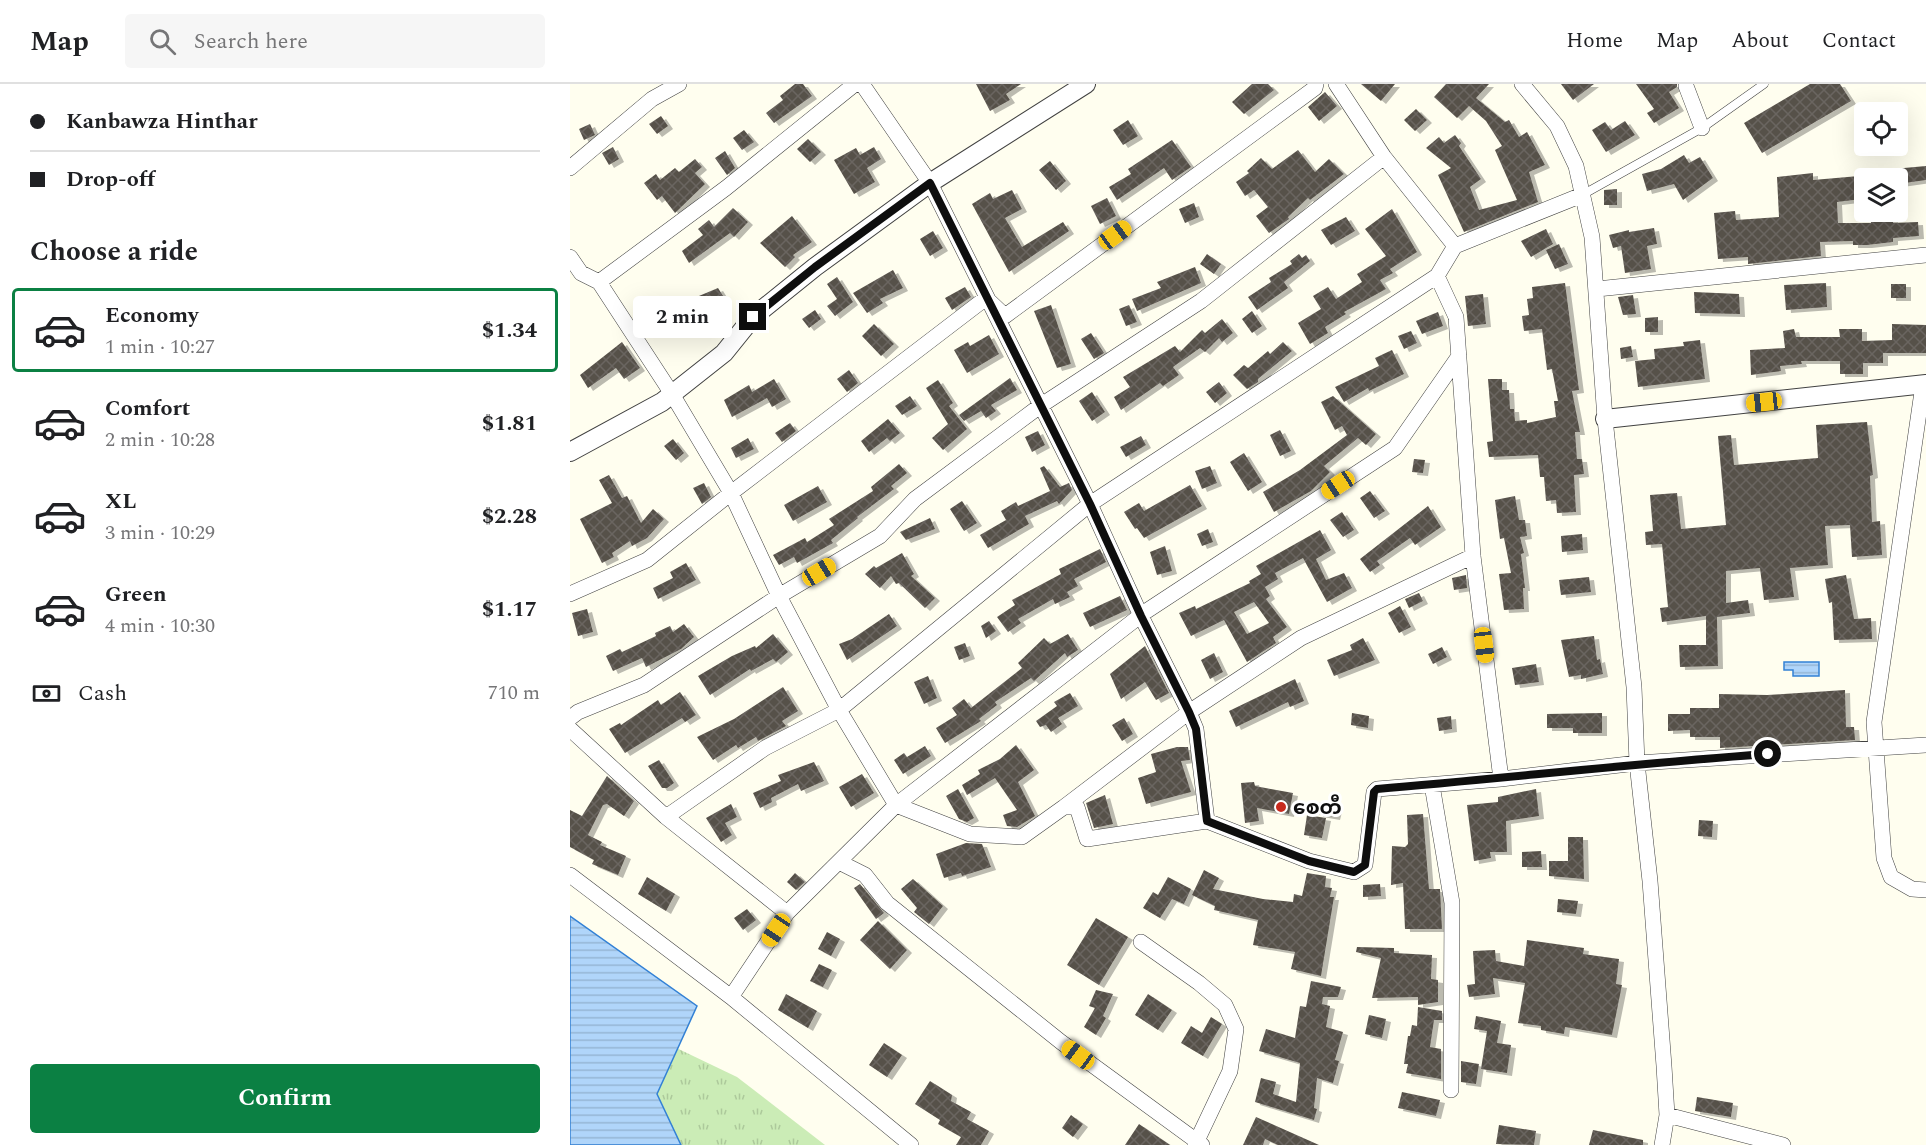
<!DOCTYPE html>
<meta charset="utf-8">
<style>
:root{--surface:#fff;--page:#f6f6f6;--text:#202124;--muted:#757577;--line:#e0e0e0;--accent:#0b8043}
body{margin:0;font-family:Spectral,"Noto Sans Myanmar",serif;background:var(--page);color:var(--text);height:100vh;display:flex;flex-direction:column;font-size:22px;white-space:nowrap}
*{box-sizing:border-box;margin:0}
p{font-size:20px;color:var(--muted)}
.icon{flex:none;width:33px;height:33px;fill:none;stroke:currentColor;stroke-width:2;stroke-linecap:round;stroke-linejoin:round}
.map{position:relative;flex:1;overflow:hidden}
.drawer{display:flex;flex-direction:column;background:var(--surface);width:570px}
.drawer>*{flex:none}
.top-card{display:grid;align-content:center;height:132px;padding:0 30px;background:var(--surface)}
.tools{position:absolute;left:1284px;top:18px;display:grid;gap:12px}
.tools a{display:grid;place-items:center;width:54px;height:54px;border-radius:6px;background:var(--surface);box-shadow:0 6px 24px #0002;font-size:30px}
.end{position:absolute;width:27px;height:27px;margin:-14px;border:8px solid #0e0e0e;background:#fff;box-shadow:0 0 0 3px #fff}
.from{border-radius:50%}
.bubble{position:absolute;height:42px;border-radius:6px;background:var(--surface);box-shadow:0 6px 24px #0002;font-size:20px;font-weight:700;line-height:42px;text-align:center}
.car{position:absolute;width:18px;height:36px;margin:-18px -9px;border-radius:8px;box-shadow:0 0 4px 2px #0007;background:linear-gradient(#f5c518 24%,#345 0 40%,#f5c518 0 76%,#345 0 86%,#f5c518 0)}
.top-card b{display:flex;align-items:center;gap:21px;height:57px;font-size:22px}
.top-card b+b{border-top:2px solid var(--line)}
.top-card i{width:15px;height:15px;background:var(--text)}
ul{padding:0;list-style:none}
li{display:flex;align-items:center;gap:18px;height:84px;margin:0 12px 9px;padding:0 18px;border:3px solid transparent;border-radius:6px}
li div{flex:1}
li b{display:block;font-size:22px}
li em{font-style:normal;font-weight:700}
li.selected{border-color:var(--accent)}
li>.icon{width:54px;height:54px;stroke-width:1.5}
h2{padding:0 30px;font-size:27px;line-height:72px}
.pay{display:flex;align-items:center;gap:15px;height:66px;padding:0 30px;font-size:22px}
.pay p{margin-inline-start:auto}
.cta{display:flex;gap:12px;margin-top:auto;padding:12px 30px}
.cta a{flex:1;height:69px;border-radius:6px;background:var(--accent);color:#fff;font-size:24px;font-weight:700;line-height:69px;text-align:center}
header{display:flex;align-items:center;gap:36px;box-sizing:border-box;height:84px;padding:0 30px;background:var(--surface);border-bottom:2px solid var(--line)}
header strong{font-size:28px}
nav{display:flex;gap:33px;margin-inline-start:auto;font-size:21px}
.search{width:420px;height:54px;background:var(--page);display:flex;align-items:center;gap:15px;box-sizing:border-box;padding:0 21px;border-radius:6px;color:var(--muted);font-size:22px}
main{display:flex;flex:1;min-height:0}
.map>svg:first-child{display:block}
.grass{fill:url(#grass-tufts)}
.water{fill:url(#water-rules);stroke:#3381d5;stroke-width:1.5}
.building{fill:url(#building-cross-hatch);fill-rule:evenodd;filter:url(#shadow)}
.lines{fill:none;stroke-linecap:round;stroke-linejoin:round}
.service-casing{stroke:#414141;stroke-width:9}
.minor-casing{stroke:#414141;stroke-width:16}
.tertiary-casing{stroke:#414141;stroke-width:20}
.service{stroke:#fff;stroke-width:8}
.minor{stroke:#fff;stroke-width:15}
.tertiary{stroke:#fff;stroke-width:18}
.route{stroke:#0e0e0e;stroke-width:8}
.poi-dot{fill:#c72a1d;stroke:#fff;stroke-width:2}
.labels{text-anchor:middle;stroke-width:6;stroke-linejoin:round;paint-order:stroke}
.poi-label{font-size:20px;font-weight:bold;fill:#0e0e0e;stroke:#fff;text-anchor:start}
</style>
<header>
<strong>Map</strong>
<div class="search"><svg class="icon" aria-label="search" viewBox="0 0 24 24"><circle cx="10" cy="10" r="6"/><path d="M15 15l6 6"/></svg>Search here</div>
<nav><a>Home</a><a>Map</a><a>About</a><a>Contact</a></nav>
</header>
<main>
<section class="drawer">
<div class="top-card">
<b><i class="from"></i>Kanbawza Hinthar</b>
<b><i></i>Drop-off</b>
</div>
<h2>Choose a ride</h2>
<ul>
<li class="selected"><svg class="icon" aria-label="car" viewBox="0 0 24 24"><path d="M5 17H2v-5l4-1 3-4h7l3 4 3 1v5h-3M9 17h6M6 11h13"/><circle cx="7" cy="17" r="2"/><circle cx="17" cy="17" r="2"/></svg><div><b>Economy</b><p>1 min · 10:27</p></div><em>$1.34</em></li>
<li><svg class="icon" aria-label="car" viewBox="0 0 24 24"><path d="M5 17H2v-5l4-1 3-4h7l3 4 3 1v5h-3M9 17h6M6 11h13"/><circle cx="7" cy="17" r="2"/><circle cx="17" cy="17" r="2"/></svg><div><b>Comfort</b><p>2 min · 10:28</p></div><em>$1.81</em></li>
<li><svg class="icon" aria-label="car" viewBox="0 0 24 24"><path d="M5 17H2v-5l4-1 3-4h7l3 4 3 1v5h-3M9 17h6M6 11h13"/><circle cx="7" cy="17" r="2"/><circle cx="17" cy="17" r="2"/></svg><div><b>XL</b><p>3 min · 10:29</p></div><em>$2.28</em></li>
<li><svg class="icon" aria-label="car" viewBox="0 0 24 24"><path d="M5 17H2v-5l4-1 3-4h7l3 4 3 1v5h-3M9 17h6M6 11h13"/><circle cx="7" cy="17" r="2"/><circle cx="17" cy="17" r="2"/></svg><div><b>Green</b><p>4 min · 10:30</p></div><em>$1.17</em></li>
</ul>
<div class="pay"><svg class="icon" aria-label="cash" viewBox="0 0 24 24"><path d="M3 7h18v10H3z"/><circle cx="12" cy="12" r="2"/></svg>Cash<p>710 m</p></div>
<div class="cta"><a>Confirm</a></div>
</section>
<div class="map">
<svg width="1356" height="1061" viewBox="0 0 1356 1061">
<defs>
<pattern id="grass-tufts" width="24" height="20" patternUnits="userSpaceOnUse" patternTransform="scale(1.5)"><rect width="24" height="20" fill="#cbecb6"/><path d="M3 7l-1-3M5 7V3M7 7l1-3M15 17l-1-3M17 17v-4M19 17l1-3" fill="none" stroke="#adc99b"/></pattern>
<pattern id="water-rules" width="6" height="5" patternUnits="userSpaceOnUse" patternTransform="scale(1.5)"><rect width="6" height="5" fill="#b0d5fa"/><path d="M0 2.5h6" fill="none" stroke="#96b6d5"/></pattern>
<pattern id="building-cross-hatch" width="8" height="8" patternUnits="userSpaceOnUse" patternTransform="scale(1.5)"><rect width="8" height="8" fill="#57514a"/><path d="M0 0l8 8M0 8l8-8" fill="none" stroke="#6a6560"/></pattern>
<filter id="shadow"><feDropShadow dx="5" dy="3" stdDeviation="0" flood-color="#0004"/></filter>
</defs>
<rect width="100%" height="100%" fill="#fffeef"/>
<!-- grass -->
<path class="grass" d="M0,913L167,993L255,1061H0Z"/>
<!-- water -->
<path class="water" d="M1214,578H1249V592H1223V586H1214Z
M0,832L127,922L87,1010L111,1061H0Z"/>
<!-- building -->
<path class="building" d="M225,0H233L242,12L204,39L196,29L213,16L210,12Z
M406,0H451L436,10L440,16L420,27Z
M682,0H698L704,6L674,30L662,18Z
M791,0H825L811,17Z
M876,0H919L906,14L935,38L939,36L949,53L957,48L975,81L959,88L968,118L894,148L868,91L881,84L856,64L869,53L874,59L885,51L891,59L889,62L911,95L900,103L909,126L947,116L925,66L932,62L916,37L899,22L887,34L864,13Z
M991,0H1024L1003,16Z
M1066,0H1107V3L1099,8L1109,24L1084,39L1077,29L1084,25Z
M1240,0H1270L1281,17L1192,69L1174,39Z
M755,8L767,22L749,37L738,23Z
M846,25L857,36L845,47L834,36Z
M91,32L98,42L87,50L79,40Z
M558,36L568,52L553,61L543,46Z
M1055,37L1065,51L1036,68L1022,46L1035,38L1041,46Z
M20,40L25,51L14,56L9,45Z
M174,46L184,58L172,66L163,54Z
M238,55L251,68L240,78L227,65Z
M602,56L621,83L602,96L594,84L547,116L539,103L561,90L558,85Z
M43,63L49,75L39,81L32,69Z
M304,63L311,75L297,84L305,98L284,110L264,76L286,64L290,71Z
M728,66L745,88L759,75L774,90L740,116L738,114L718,133L719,135L699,149L686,132L698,123L684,106L675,112L666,98L679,89L677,87L691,74L702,85Z
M155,67L165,84L157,91L145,74Z
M1114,71L1119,79L1130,73L1143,94L1113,116L1104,100L1077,107L1072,90L1091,85Z
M125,75L132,83L125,89L135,100L105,129L92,112L87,116L74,99L86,90L90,96L105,84L109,88Z
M480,77L496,97L486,106L469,86Z
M1356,82V96L1328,100V94H1302L1301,87Z
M1243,89V96L1289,92V98H1294L1292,115L1267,118L1268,139H1301V132H1323V139L1348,138L1349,152L1323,154V158L1297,161H1283V157L1250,158L1251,172L1178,180V173L1148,175L1144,129L1165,127L1166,136L1209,133L1207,93Z
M1047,105V121H1034V106Z
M442,106L452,125L435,134L452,163L493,138L499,147L439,188L402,120L420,109L423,115Z
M537,114L546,132L530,140L521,122Z
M624,119L629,133L615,139L609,125Z
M163,124L178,138L164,153L160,149L119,179L112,167L133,151L128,145L139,136L144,143Z
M822,125L847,168L820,185L823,189L810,196L816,205L774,228L776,230L755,243L758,249L740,260L728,239L751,225L743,212L758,203L766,215L792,198L787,190L816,172L795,145Z
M222,132L242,158L223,171L225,173L215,183L190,159Z
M776,133L785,147L761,161L751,146Z
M1084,144L1087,160L1077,162L1081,185L1055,189L1051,162L1043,164L1039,151L1059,146V148Z
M976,145L983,160L961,173L951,157Z
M363,147L373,164L360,172L350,155Z
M989,160L998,180L985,185L976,166Z
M637,170L651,180L644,190L630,180Z
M729,170L732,174L736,171L740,177L714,198L718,204L687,226L678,213L701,198L699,194L722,180L720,177Z
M625,183L631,199L567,227L562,215L591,204L587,198Z
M323,186L333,204L310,215L313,219L297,229L283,209Z
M267,193L283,218L265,232L257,222L267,215L257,200Z
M995,199L1009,306L1002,307L1010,348H1005L1007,375H1012L1014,390L1004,391L1006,428L987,429L986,416L976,417L974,393H970L968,371L919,373L917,358L923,357L918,295H932V306H939L940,325H944L945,337L957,336V339L986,333L984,317H988L982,285L977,286L972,245L954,247L952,232L959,231L957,215L963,214L962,203Z
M1256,199L1257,223L1216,226L1214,201Z
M1321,200H1336V214H1321Z
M395,203L401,213L382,226L375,214Z
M148,204L155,215L123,230L117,217Z
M1124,208L1169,210L1170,230L1125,229Z
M913,210L916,240L898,242L895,212Z
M1063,211L1066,230L1053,231L1048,213Z
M481,221L501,280L487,284L464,227Z
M559,221L567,238L556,242L549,225Z
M245,226L251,235L239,244L232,235Z
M682,227L692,242L682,249L672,235Z
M868,228L873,242L852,250L846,237Z
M1088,233V248H1075V234Z
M652,235L663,249L652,258L649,254L635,268L630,264L603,283L609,291L593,302L590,299L551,326L544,313L560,303L553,293L605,262L610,268L632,246L635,249Z
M304,240L324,260L311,272L292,252Z
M1322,240L1356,241V269H1313V279H1293V290H1270V277H1231L1232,280L1210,282L1211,287L1181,291L1180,266L1215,264L1213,247L1224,245L1226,253H1270L1269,245H1292V257L1322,256Z
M841,247L847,259L834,265L828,252Z
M521,249L534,269L524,275L511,255Z
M419,251L429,270L397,289L384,266L398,258L400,262Z
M1130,256L1135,295L1068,303L1065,277L1085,275L1084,265L1114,262L1113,258Z
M52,258L70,284L54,295L46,284L18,304L10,291Z
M713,258L722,267L688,295V298L677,305L663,291L674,281L678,284L698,267L700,270Z
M1061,262L1063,273L1051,275L1050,264Z
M822,266L834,290L799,307L798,304L774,318L765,303L809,282L805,274Z
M279,286L288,299L277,308L267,295Z
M440,294L447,306L421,321L426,327L416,334L411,327L394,337L389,331Z
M204,295L216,315L202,323L197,314L162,333L154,316L179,301L182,308Z
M368,296L383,319L379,322L397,345L373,366L362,354L378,340L356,304Z
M649,298L657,309L645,319L636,308Z
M522,308L535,328L522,337L509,317Z
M340,312L347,322L332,331L325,322Z
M763,312L806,350L796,361L788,354L754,382L760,388L741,407L704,428L693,408L730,386L777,351L772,342L765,346L751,318Z
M318,335L330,349L320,357L317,354L299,368L291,357Z
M1297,338L1303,391L1300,392L1302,438L1310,437L1312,471L1282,473L1280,441L1255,442L1258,481L1220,484L1224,513L1194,516L1190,484L1156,487V519L1178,516L1180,529L1147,533L1148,582L1110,583L1109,561H1136V532L1092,538L1090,524L1098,523L1092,460L1076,461L1075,448L1083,447L1080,411L1107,409L1111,445L1156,441L1148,352L1161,351L1164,381L1248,374L1246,341Z
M220,339L226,347L212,358L205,349Z
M710,346L721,367L710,372L700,351Z
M468,347L475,361L462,368L455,353Z
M571,352L576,361L556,373L550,363Z
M178,354L184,365L166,374L161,364Z
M103,355L114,369L106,376L94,362Z
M674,369L692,398L678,407L660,378Z
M844,375L855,376L853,389L842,388Z
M329,380L337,389L321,402L324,405L287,433L288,434L261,456L263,459L227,479L224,473L209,481L203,471L235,454L237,458L264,441L259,435L303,407L301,403Z
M474,382L490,403L499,399L502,406L489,420L487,417L455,432L459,440L418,464L410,451L436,436L431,427L446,418L448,422L480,407L470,384Z
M640,382L647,399L632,405L625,387Z
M39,391L52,414L57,412L71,439L83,425L94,435L77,454L62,462L60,457L42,469L44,473L32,479L10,435L42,419L29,396Z
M134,399L141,413L132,420L123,404Z
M620,401L632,422L574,454L567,444L565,445L554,428L569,419L574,427Z
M248,402L257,418L223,437L214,421Z
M800,407L815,427L804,434L790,414Z
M945,412L949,436H955L957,452L950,453L954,469L951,470L955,504H953L954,525L934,526L929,490L941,489L934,454L930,455L925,416Z
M392,417L407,439L394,447L380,425Z
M858,422L871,443L845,461L840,454L807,477L810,481L800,488L790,475Z
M772,428L784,446L773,453L760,436Z
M360,434L365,445L336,456L330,448Z
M638,445L643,458L632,462L627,450Z
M750,446L761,466L746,475L756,496L774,489L782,504L757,518L733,474L705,489L708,495L695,503L700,512L696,515L717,543L703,553L706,559L677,578L654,536L621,552L609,529L625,522L626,525L680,499L679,497L691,490L686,482ZM684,518L699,539L677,550L664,528Z
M1012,450L1013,466L992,468L991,452Z
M595,462L602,487L587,491L580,468Z
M530,465L536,478L504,495L508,502L497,508L500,513L485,520L483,515L448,535L451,539L438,548L427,533L445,521L442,516L491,490L489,485Z
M332,469L344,490L341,492L365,514L355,524L329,499L326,500L321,492L310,504L295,490L304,482L306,484Z
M116,479L126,496L88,515L83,504L103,494L100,488Z
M896,491L897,504L884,506L882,494Z
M1276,491L1284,535L1301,534L1302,555L1264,556L1262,518L1259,519L1255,495Z
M1019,493L1021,508L991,511L989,496Z
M849,509L853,517L839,524L835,515Z
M550,512L557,526L520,543L513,529Z
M830,522L841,543L829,549L818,529Z
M17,525L23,548L8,552L2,529Z
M319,530L327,542L277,576L269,560L282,555Z
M419,537L426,547L416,554L411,542Z
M114,540L124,553L111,565L76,583L72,574L43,587L36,572L50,565L52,568L86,552L85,549L100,542L103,548Z
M203,550L218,568L206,578L203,575L181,587L180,585L140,611L128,592L162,572L185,562L186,564Z
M498,550L508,566L497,573L495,569L464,597L461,594L425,618L427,621L409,635L411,637L375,659L366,644L387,631L382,624L394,615L401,624L452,584L448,579L474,554L480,560Z
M1024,552L1027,576L1030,575L1033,590L1011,595V591L999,593L991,556Z
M793,554L805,576L764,592L757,576L782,566L780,561Z
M395,559L400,572L389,576L384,563Z
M575,562L599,609L586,616L575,598L551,615L540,590Z
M872,563L877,573L863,580L858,570Z
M644,569L653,588L640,595L631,576Z
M966,580L969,598L945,601L942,584Z
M358,592L367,614L354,620L344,598Z
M725,595L734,617L720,623L718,618L666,643L659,627Z
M213,603L228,627L212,637L216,642L188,657L186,653L168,664L166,661L143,676L127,653L164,635Z
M1275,606L1276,643H1284L1285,656L1150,664V653H1120V646L1098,647V630H1120V624H1149V610L1197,611Z
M110,608L126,631L115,638L112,634L55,669L39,645L50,639L51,641L88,616L91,621Z
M500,609L508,622L488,634L492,640L481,648L476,641L470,643L466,637L487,622L484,618Z
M782,629L799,632L798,644L781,641Z
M1032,629V649H1003V644H977V630Z
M881,632L882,645L869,647L867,634Z
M554,634L563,650L552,657L542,641Z
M446,661L464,686L448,698L465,732L447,743L437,742L433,731L447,726L425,694L397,711L392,701L410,690L408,686L430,675Z
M355,662L361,672L333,690L324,676L334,669L337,673Z
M607,663H618L620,676L611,677L621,708L576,720L568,694L586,688L581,670Z
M89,676L104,699L97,704H92L78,682Z
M244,678L254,697L231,707L228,700L201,714L202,718L190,724L183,709L211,697L208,691Z
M292,690L304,709L281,723L269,703Z
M37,692L64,717L54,732L37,720L33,721L18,751L32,758L30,761L56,772L48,791L22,780L24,776L0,763V726L12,732Z
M684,698L685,702L723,709L719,730L687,724L689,737L675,739L671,699Z
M388,705L404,734L397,738L389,735L376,712Z
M966,705L969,732L936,737L937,768H920L921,774L904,777L897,721L928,718V713Z
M535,711L543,740L524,744L516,719Z
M750,718L768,721L765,733L748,730Z
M161,720L167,733L155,739L162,751L151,758L136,734Z
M853,730L859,805H870L872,845H835L833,799L821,801L822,762L835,763L838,760L837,731Z
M737,731L756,734L752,754L734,751Z
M1129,736L1143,737L1142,753L1128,752Z
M998,753H1013L1014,795L979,792V777H998Z
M396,759L412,760L421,783L392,792L391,789L374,794L366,770Z
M971,767L972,783H952V768Z
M634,786L649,794L643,805L693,815L723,818L724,810L732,812L737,789L756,792L755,803L762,804L760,813H764L751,892L721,885L725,868L683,861L688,836L644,826L645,822L622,811Z
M225,789L235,798L226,806L217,798Z
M77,793L105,810L96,827L68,810Z
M598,793L621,805L614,820L602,815L590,834L573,824L583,808L588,811Z
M343,795L373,822L359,840L344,828L347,824L331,805Z
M290,800L314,829L306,835L284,804Z
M810,800L811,812L793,813V801Z
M988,815L1008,817L1006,830L987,828Z
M177,825L186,836L173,846L164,834Z
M526,834L558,853L529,901L497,881Z
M308,837L337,866L320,885L290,856Z
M257,848L270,855L261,872L248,865Z
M957,856L1014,864L1013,870L1049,875L1046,900L1052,901L1042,951L995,943L994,950L971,946V942L948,939L955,899L923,894L925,910L899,913L897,901L905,900L903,867L925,866L926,877L954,882Z
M787,863L824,864V869L862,871L861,895L868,896V918L848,921V913L802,914L811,874L786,868Z
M249,880L262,886L253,903L240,897Z
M741,897L771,903L768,913H753L752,920L760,922L756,943L773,948L765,976L769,977L763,999L747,994L744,1024L747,1025L744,1036L685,1018L691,994L706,998L703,1010L726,1018L730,979L689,967L696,945L725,954L730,922L736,923Z
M526,906L543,910L533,932L536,934L526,951L514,943L525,924L519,922Z
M216,910L247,927L238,944L208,926Z
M578,910L602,926L588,946L565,931Z
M848,923L872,927V936H864L860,963L871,965V995L836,989L838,980H834L838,952H840L842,941L847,942Z
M799,931L816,935L812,954L795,950Z
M906,932L931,937L927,959L941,961L937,989L911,985L917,947L904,945Z
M641,933L652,940L633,972L611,959L621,942L632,949Z
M314,959L332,971L317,993L299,981Z
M891,977L909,980L906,1000L891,998Z
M360,997L382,1011L381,1017L401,1028L397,1035L419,1047L411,1061H386L391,1053L368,1040L370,1036L345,1020Z
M832,1008L870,1016L866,1032L828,1024Z
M1127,1013L1163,1019L1161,1033L1125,1027Z
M501,1031L513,1040L503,1053L492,1044Z
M686,1033L749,1061H708L695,1055L693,1061H673Z
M569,1040L600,1061H555Z
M929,1041L966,1047L964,1061L926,1060Z
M1023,1046L1073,1056V1061H1019Z"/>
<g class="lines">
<!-- service casing -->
<g class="service-casing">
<path id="service" d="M1012,111L1132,44L1194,0"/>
</g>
<!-- minor casing -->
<g class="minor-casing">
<path id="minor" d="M292,0L360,99L520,420L571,532L619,628L626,645L637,737
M766,0L814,73L885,162
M952,0L987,42L1006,82L1022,153L1035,335L1064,603L1067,679L1080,797L1094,982L1097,1031L1092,1061
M1116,2L1132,44
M0,84L82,15L109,0
M0,173L11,189L29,198L102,310L161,409L209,512L269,626L326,721L400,750L452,753L494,723H507L517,755L637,737L739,777L784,788L795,781L804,708L807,705L931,695L1067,679L1356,661
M867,192L886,233L903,472L931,695
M29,198L156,104L285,0
M1027,205L1356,171
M1353,301L1304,638L1314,774L1321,793L1342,805L1356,806
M0,510L77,476L161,409L416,214L435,232L745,4L746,0
M0,634L8,628L74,601L209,512L310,452L345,415L470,322L631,217L814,73
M0,645L96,733
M862,701L882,819L881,1006
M494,723L619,628L731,554L903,472
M269,778L295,791L317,819L491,958L632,1061
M0,791L161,913L341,1061
M217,829L96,733L195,664L269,626L520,420L867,192L885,162L1012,111
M571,858L629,899L655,921L666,945L660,987L625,1061
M161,913L217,829L326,721L575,528L825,364L889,272
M1097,1031L1213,1061"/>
</g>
<!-- tertiary casing -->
<g class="tertiary-casing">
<path id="tertiary" d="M1035,335L1356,300
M0,368L92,318L154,269L183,233L245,183L360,99L516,0"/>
</g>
<!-- service -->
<use href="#service" class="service"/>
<!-- minor -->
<use href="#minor" class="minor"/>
<!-- tertiary -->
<use href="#tertiary" class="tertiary"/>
</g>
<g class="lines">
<!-- route -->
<path class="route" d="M183,233L245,183L360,99L520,420L571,532L619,628L626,645L637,737L739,777L784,788L795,781L804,708L807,705C938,694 1068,679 1198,670"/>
</g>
<!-- markers -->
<circle class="poi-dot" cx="711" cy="723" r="6"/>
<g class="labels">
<!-- poi labels -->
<g class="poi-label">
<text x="723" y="730">စေတီ</text>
</g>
</g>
</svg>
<div class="tools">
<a><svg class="icon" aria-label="locate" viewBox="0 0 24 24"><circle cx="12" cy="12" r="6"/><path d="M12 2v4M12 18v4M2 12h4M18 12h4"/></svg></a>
<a><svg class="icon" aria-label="layers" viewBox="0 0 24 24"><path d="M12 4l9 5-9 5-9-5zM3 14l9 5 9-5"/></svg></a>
</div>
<i class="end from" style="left:1198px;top:670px"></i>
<i class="end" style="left:183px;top:233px"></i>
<div class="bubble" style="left:63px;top:212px;width:99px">2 min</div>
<i class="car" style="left:545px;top:151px;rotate:54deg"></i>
<i class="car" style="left:1194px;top:318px;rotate:264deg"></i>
<i class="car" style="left:768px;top:401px;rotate:237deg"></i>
<i class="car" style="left:249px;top:488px;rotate:59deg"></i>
<i class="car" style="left:914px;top:561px;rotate:173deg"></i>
<i class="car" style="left:206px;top:846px;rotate:214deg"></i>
<i class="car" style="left:508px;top:971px;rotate:306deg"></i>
</div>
</main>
